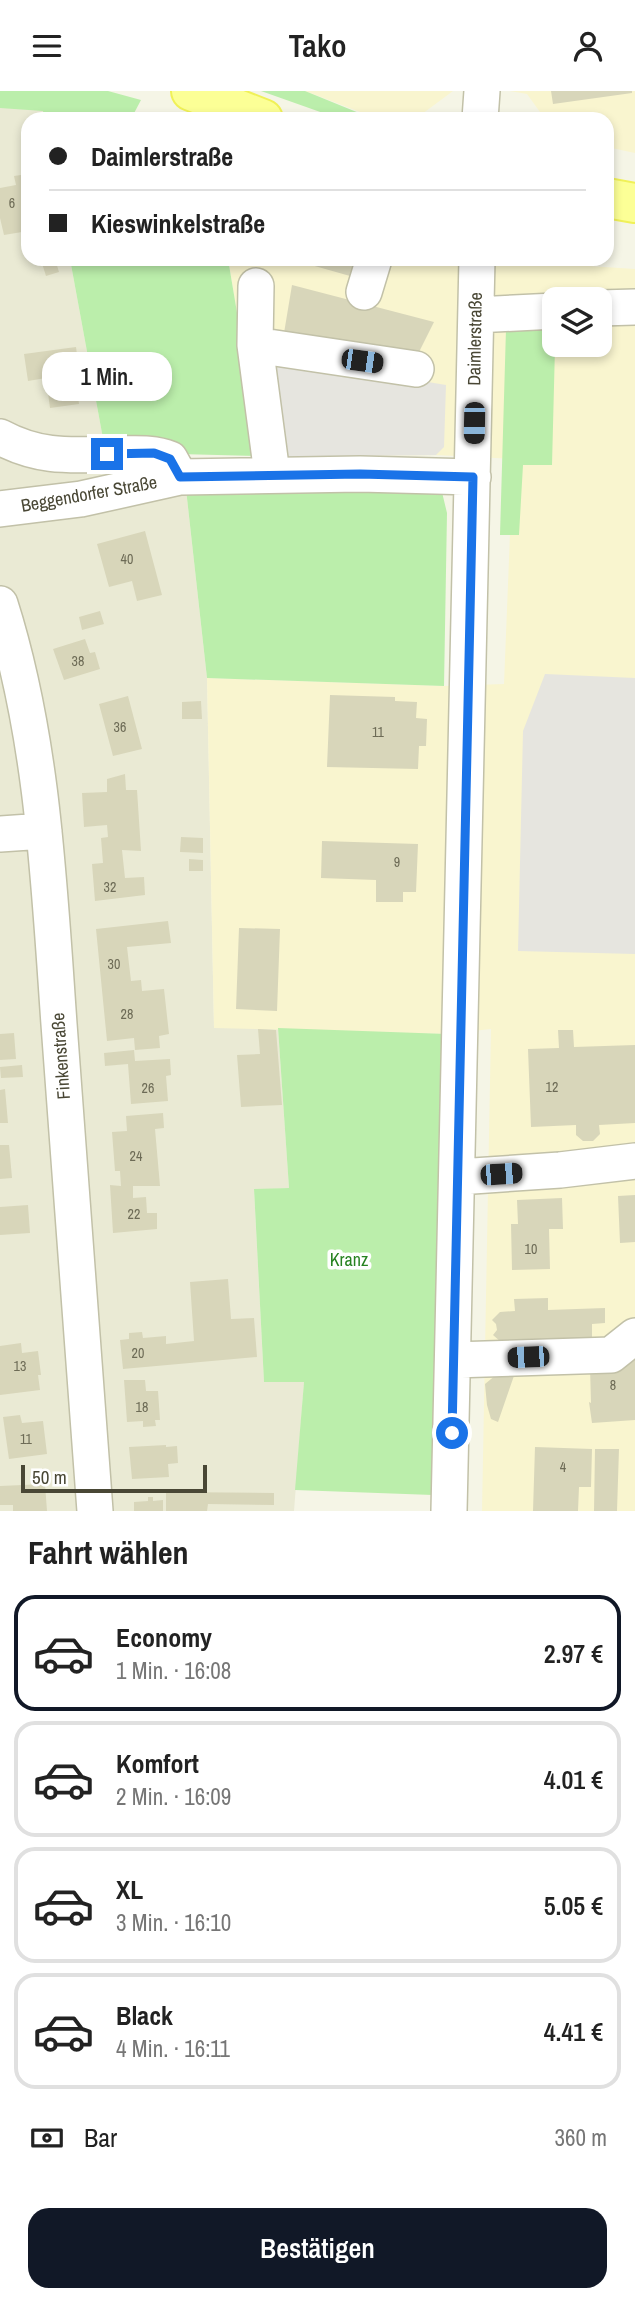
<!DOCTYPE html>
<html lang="de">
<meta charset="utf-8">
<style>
:root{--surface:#fff;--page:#f6f6f6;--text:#222;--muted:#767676;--line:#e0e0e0;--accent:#111827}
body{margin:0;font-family:"Archivo Narrow",sans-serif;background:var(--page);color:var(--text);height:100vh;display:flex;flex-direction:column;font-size:26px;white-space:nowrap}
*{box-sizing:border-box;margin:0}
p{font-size:23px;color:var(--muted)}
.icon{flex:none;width:38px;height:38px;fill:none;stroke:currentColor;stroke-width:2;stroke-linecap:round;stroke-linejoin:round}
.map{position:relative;height:1420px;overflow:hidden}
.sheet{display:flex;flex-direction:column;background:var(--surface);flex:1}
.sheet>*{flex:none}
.banner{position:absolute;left:21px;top:21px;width:593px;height:154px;border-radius:21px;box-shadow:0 4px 10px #0003;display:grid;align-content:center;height:154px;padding:0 28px;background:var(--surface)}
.tools{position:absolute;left:542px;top:196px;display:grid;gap:14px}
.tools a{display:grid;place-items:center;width:70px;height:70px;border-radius:14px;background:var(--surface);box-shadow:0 4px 10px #0003;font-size:35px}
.scale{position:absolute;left:21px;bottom:18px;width:186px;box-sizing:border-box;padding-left:7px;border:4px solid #494735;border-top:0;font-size:19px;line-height:24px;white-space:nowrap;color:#494735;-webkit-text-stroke:5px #fff;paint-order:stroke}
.end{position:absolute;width:32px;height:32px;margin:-16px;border:9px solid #1a73e8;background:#fff;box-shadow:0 0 0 4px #fff}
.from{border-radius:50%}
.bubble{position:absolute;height:49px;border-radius:21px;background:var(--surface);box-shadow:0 4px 10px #0003;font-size:23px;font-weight:600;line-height:49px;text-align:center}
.car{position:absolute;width:21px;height:42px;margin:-21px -10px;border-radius:9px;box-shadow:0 0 5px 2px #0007;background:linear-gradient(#222 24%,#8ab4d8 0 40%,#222 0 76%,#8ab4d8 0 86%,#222 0)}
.banner b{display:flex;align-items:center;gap:24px;height:66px;font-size:26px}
.banner b+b{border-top:2px solid var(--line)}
.banner i{width:18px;height:18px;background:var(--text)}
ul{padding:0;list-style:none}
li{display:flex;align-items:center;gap:21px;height:116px;margin:0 14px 10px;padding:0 14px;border:4px solid var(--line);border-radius:21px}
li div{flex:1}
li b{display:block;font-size:26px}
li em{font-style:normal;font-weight:600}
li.selected{border-color:var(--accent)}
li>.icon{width:63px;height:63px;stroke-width:1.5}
h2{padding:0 28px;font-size:32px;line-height:84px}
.pay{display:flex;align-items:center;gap:18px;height:77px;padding:0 28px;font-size:26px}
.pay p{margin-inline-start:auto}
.button{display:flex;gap:14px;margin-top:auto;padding:14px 28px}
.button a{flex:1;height:80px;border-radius:21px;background:var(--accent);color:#fff;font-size:28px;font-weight:600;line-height:80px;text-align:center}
header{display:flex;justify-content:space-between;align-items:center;height:91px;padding:0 28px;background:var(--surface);font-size:32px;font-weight:600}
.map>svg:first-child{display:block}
.residential{fill:#eaead4}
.commercial{fill:#f9f5cf;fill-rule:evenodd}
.green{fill:#bbeeab}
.parking{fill:#e6e5df}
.building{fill:#d8d6ba}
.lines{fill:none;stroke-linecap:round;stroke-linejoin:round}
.minor-casing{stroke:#c2c1a8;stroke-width:38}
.major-casing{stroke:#f0f158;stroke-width:42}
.minor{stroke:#fff;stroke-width:35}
.major{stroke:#fcff96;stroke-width:38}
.route{stroke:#1a73e8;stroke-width:9}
.labels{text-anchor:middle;stroke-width:7;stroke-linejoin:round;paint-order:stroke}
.number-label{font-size:14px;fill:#6d6b56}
.street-label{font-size:18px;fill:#494735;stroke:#fff}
.park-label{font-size:18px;fill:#278221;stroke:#fff}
</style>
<header><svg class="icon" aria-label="menu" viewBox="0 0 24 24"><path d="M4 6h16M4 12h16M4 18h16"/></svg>Tako<svg class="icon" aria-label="person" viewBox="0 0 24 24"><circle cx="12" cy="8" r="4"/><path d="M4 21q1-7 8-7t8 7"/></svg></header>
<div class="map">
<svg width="635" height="1420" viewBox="0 0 635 1420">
<rect width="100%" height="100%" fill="#f5f5e6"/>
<!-- residential -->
<path class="residential" d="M0,0H48L43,20L44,28H28V168H70L104,353L186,398L207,587L214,936L278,937L289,1097L254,1099L264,1291H304L294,1420H0Z"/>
<!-- commercial -->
<path class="commercial" d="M305,0H453L422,23L406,28L368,24Z
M510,0H635V62L607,56V28H545L527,3Z
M228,168H481L635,178V1420H482L491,938L445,943L214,937L207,587L444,595L504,593L513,368L436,364L280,366L261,365ZM555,208H600V254H555Z"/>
<!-- green -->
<path class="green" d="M0,0H108L141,9L131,28H44L43,20L0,17Z
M261,0H305L364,24L391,28H340Z
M70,168H228L261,365L179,363L104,353Z
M555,232V254H572L555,256L552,374H523L519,444H500L506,238Z
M441,397L447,422L444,595L207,587L186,398Z
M278,937L447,943L433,1404L295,1399L304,1291H264L254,1098L289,1097Z"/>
<!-- parking -->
<path class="parking" d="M266,264L446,294L444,356L436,364L280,366Z
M545,583L635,587V863L518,860L523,640Z"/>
<!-- building -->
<path class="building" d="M551,0H632V2L553,13Z
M28,83V94L21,95L28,140L4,144L0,127V97L16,94L14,85Z
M55,168L59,181L46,185L41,169Z
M290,168H355L350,185Z
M292,194L434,231L412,275L282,254Z
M76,256L78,271H74L79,313L50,317L46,287L28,290L24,263Z
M145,440L162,504L137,510L132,490L109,496L97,453Z
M100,520L104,533L82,539L79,526Z
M85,548L90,562L95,561L100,578L64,589L53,558Z
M330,604L395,606V610L417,611L416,627L427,628L426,655H419L418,678L327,676Z
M128,605L142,658L113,665L99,613Z
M201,610L202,628H182V611Z
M125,683L126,699H137L141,760L122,759L125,787L144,786L145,804L95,810L92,773L103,772L101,747L108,746L107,734L84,736L82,702L107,701V688Z
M181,746L203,747V762L180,761Z
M322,750L418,753L416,801H403V811H376V789L321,787Z
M189,768L203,769V780H189Z
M168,830L171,852L127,856L131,890L141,889L142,900L164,898L169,943L159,945L160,957L135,959L134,947L107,950L96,838Z
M239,837L280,838L277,920L236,918Z
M258,938L276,939L282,1014L241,1016L237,964L260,963Z
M558,939H573L574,956L635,954V1032L599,1034L600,1043L593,1050H583L576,1044V1034L531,1036L528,958L559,957Z
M14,942L16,968L0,969V943Z
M134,959L135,970L170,968L171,984L166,985L168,1010L131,1013L128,973L105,975L104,962Z
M22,974L23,986L1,987L0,976Z
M5,998L8,1032H0V999Z
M163,1022L164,1037L155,1038L160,1095H133V1107L146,1106L147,1122H157V1138L113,1142L110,1094L121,1095L120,1080H115L112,1041L127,1040L126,1025Z
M0,1054H9L12,1087L0,1088Z
M635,1104V1151L620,1152L618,1105Z
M562,1107L563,1138H549L550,1178L512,1179L511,1133H518L517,1109Z
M28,1114L30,1142L0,1144V1116Z
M228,1188L231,1228L254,1227L257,1266L123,1278L120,1249L129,1248V1242L142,1241L143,1247L166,1245V1253L194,1250L190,1191Z
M548,1207V1219L605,1217V1232L592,1233V1247L501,1251L493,1244L497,1239L496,1233L492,1229L500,1221L515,1220L514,1208Z
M21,1252L22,1262L38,1260L41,1284H38L40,1299L0,1304V1255Z
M623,1264H635V1329L592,1332L589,1311L591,1312L590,1276L624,1277Z
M502,1279H516L498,1331L491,1328L487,1314L485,1293Z
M124,1289H145L146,1300H158L160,1329H155L156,1335L143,1336V1330L127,1331Z
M20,1324L22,1332L43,1330L47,1363L9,1368L3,1326Z
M166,1354V1356L177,1355L178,1372L168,1373L169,1386L132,1388L129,1356Z
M535,1356L592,1358L591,1396H579L578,1420H533Z
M595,1358H619L617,1420H594Z
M45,1393L47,1420H13V1414H0V1395Z
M166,1401L274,1402V1414L208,1413L207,1420H166Z
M148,1406H153V1410L163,1409V1420H134V1411L148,1410Z"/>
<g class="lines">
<!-- minor casing -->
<g class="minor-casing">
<path id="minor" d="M480,28L482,0
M364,201L374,168
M600,217L635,216
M476,224L555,220
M255,254L256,195
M0,346C41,368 72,364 116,363C135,363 152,361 170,368L180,386
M272,383L255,254L416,278
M0,418L81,408L180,386L360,383L473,386
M0,513C43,648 49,792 59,933C71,1095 84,1257 95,1420
M0,743L44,740
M458,1086L560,1079L635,1070
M453,1269L611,1264L635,1245
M449,1420L477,168"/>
</g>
<!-- major casing -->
<g class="major-casing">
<path id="major" d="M191,0L263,28
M607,107L635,112"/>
</g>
<!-- minor -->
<use href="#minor" class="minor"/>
<!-- major -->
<use href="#major" class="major"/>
</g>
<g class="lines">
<!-- route -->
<path class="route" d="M107,363L154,362L170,368L180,386L360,383L473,386L452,1342"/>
</g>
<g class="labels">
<!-- number labels -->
<g class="number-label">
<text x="12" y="117">6</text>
<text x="127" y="473">40</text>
<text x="78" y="575">38</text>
<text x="120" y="641">36</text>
<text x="378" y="646">11</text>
<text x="397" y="776">9</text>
<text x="110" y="801">32</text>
<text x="114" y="878">30</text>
<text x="127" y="928">28</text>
<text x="552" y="1001">12</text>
<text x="148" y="1002">26</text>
<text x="136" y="1070">24</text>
<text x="134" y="1128">22</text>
<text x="531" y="1163">10</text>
<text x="138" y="1267">20</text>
<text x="20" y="1280">13</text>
<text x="613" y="1299">8</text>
<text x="142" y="1321">18</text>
<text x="26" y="1353">11</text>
<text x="563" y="1381">4</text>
</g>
<!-- street labels -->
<g class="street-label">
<text transform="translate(475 248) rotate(-89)" y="6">Daimlerstraße</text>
<text transform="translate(89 403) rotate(-10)" y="6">Beggendorfer Straße</text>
<text transform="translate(61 965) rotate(-94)" y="6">Finkenstraße</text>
</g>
<!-- park labels -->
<g class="park-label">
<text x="349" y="1175">Kranz</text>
</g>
</g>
</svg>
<div class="tools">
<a><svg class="icon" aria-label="layers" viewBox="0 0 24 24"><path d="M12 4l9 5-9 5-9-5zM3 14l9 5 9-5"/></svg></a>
</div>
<div class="scale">50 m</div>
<i class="end from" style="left:452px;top:1342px"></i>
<i class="end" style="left:107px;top:363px"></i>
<div class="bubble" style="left:42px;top:261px;width:130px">1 Min.</div>
<i class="car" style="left:362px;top:270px;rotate:98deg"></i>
<i class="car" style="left:474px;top:332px;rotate:181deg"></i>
<i class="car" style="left:501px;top:1083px;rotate:86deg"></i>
<i class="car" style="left:528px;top:1266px;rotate:268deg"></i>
<div class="banner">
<b><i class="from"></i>Daimlerstraße</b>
<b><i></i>Kieswinkelstraße</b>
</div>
</div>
<section class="sheet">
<h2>Fahrt wählen</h2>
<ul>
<li class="selected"><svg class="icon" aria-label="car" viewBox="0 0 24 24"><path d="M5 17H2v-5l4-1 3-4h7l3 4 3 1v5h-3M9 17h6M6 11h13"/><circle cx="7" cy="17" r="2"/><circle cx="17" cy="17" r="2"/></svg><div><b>Economy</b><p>1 Min. · 16:08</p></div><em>2.97 €</em></li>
<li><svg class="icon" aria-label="car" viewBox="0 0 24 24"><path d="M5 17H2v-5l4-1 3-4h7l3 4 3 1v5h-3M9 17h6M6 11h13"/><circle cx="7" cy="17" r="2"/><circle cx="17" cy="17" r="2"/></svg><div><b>Komfort</b><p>2 Min. · 16:09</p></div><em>4.01 €</em></li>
<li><svg class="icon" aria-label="car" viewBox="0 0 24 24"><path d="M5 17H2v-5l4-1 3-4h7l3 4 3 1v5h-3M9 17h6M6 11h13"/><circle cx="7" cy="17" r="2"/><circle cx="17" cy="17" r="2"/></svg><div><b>XL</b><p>3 Min. · 16:10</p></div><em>5.05 €</em></li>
<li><svg class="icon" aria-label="car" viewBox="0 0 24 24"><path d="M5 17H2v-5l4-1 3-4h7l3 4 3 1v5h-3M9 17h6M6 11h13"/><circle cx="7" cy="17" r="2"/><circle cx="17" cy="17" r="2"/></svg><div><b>Black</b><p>4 Min. · 16:11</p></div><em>4.41 €</em></li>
</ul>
<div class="pay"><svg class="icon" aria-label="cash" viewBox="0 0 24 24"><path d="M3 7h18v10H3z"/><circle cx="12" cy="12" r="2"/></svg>Bar<p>360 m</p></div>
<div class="button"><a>Bestätigen</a></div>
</section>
